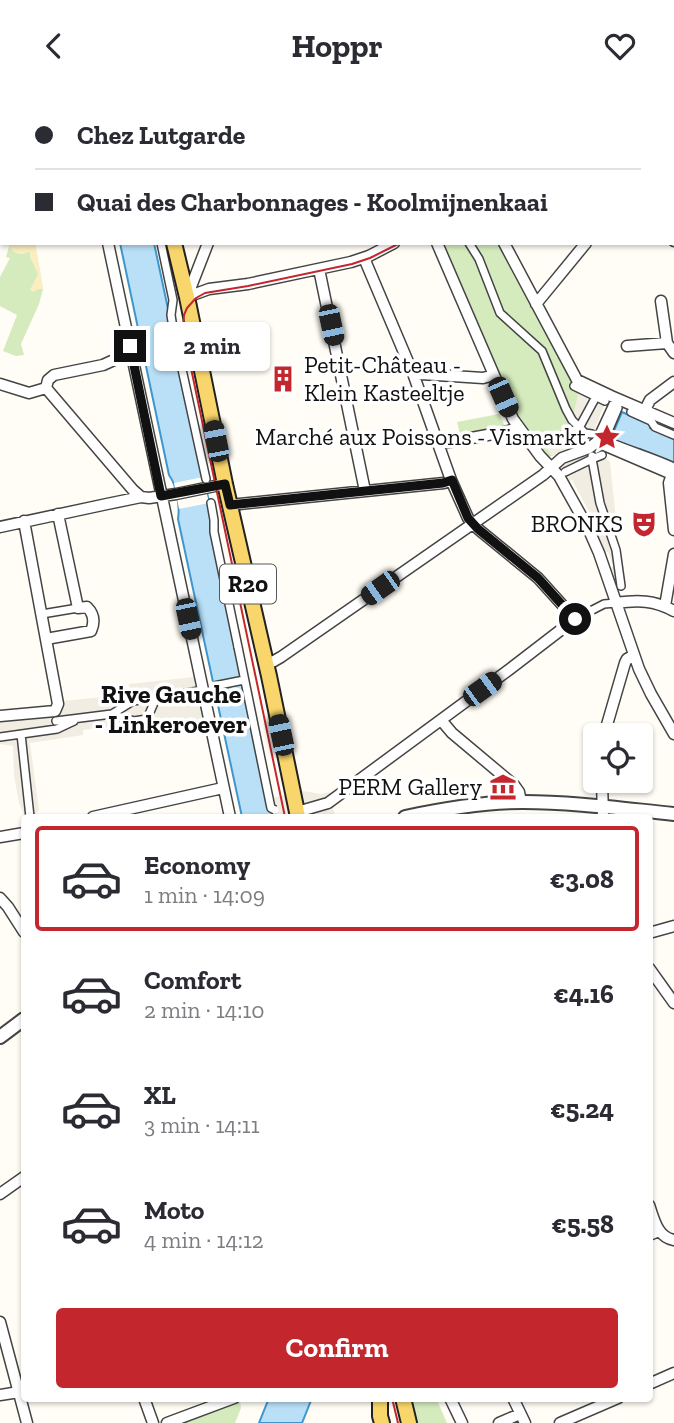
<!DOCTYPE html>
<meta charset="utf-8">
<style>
:root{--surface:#fff;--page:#f2f2f3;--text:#2b2b33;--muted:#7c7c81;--line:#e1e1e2;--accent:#c4262e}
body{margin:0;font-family:"Zilla Slab",serif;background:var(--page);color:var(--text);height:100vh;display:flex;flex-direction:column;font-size:26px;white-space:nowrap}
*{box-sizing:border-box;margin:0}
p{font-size:23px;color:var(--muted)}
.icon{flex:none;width:38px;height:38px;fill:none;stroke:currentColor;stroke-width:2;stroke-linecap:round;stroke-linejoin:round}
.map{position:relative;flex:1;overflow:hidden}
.drawer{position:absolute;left:21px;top:723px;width:632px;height:588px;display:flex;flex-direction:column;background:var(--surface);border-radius:7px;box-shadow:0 2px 5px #0004}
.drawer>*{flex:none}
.top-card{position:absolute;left:0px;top:0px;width:676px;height:154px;box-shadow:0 2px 5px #0004;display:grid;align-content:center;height:154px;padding:0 35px;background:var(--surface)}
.tools{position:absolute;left:583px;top:632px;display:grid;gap:14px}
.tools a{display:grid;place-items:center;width:70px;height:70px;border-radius:7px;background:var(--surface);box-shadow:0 2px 5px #0004;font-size:35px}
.end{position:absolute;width:32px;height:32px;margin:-16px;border:9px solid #111;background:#fff;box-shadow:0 0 0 4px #fff}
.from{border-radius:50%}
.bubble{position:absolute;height:49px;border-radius:7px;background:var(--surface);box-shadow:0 2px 5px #0004;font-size:23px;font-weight:700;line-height:49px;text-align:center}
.car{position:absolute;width:21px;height:42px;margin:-21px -10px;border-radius:9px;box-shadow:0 0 5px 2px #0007;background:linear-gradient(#222 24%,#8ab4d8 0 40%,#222 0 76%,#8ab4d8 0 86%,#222 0)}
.top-card b{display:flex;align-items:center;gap:24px;height:66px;font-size:26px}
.top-card b+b{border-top:2px solid var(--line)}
.top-card i{width:18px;height:18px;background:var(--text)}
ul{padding:12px 0 0;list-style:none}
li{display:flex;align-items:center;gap:21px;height:105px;margin:0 14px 10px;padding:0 21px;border:4px solid transparent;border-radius:7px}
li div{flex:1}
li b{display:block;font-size:26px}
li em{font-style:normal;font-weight:700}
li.active{border-color:var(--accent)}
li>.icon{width:63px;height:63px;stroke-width:1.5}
.action{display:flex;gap:14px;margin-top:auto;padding:14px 35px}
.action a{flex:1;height:80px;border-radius:7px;background:var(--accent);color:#fff;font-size:28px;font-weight:700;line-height:80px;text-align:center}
header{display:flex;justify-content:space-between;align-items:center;height:91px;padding:0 35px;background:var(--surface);font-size:32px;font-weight:700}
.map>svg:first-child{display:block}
.green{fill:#d5ebbd}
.sand{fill:#fbeec1}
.plaza{fill:#f1ede2}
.water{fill:#b9e0f7;stroke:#3f96cf;stroke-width:2}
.pier{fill:#fffdf5}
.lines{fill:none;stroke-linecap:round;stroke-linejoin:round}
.pedestrian-casing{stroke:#444;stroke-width:10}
.minor-casing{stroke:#444;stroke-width:13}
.tertiary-casing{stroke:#444;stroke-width:16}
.primary-casing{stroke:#222;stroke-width:18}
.pedestrian{stroke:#fff;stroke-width:7}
.minor{stroke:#fff;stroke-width:10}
.tertiary{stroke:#fff;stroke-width:12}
.primary{stroke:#f9d66b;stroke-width:14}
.tram{stroke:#c4262e;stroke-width:2}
.pedestrian-bridge-casing{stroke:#444;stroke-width:10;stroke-linecap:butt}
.pedestrian-bridge{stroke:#fff;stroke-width:7}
.route{stroke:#111;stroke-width:9}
.labels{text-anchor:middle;stroke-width:7;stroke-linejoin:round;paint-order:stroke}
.shield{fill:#fff;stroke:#585858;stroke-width:2}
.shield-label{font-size:23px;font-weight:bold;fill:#111}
.poi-label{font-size:24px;fill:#111;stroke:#fff;text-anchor:end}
.neighbourhood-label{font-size:26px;font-weight:bold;fill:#111;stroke:#fff}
</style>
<header><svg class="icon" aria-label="back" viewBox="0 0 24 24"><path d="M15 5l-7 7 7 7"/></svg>Hoppr<svg class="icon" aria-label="heart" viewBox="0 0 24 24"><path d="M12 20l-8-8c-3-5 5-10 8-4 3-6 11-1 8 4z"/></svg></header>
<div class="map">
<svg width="674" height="1332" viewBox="0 0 674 1332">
<rect width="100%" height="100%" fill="#fffdf5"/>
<!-- green -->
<path class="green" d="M10,152H35L43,198L39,213L21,253L24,264L16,265L3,260L17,224L0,215V186L10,167L6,166Z
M442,152H498L537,223L536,224L573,291L605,312L589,350L585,354L549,366L545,365L517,329Z
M499,323L505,335L460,343L457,331Z
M409,1307H436L447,1332H414Z
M240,1310L241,1317L235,1332H183Z"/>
<!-- sand -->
<path class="sand" d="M10,152H35L43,198H38L34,201L30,199L38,183L30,166V162L28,161C20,165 15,163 9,156Z"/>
<!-- plaza -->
<path class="plaza" d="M574,294L605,312L589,350L585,354L552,365L542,350L571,335L578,303L571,299Z
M596,359L610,371L618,448L626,498L618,500L611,477L613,475L608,461H605L598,445L601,443L572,389L570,390L563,378V372L565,369Z
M194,586L199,600L205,635L161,640L160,637L134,640L133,634L83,639V644L30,652L39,719L36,722V726H25L19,712L14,684L13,655L0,653V630L58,623V621L61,620L60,611L62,610L112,605L113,612L127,610V603H130L129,593Z
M303,700L321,703L330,701L335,726H276L272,707Z"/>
<!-- water -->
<path class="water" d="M120,152H154L276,726H242L178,428C180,415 177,395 169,384Z
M622,321L651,334L650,337L674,348V373L640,358L638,361L610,349Z
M269,1307H312L302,1332H259Z"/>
<!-- pier -->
<path class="pier" d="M203,386L209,412L179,418L174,392Z"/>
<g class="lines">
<!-- pedestrian casing -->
<g class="pedestrian-casing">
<path id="pedestrian" d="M128,0L129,2
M428,0L429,2
M244,2L245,0
M161,152L173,209L171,224L173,237L206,388
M469,152L479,168L500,222L542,260L566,318L572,329L585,342L592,343
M574,295L605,310
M631,321L651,330L655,336L674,344
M606,349L607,343L618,317
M610,351C631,360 652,366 674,376
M544,352L579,337L598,302
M602,364L592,368L600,412L616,459L621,495
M565,381L592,368V365
M211,412L214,429V441L238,556
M42,523L78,517
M575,528L604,513L616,512
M112,623L134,630L147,628L156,607
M56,630L112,623L133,610L199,600
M21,643L30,726
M0,646L57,638L74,630"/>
</g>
<!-- minor casing -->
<g class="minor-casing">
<path id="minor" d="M76,0V2
M294,0L296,2
M409,0V2
M448,0L449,2
M230,2L231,0
M258,2L259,0
M520,2L522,0
M591,2L593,0
M674,149V150
M108,152L230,726
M437,152L513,328L540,365L559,385L588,437L599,462L639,578L651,603L674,643
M504,152L577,289L611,305L674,332
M319,178L365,400
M187,206L209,198L248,193L351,171L369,165L394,152
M187,206L208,152
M661,210L667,252L674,262
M536,213L586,152
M627,255L667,252
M414,285L421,283L483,287L494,284
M0,293L29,302L46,297
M46,297L133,399L141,406
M46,297L48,289L54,284L103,274L114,269L131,265
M645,319L650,309L674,291
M597,351L674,384
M439,353L509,340L517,336
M672,383L669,392L674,439
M230,414L444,392L451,389
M0,436L107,413L141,406L149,407L176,403L225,393
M616,512C638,509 654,509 674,520
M665,515L674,463
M46,548L91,540C95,531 94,523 87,516L78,517L58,423
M266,573L274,570L281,566L543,384L562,367L589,357L597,351L617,308
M0,625L55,620L58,613L24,430
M441,629L452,642L514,694L519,701L521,711
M604,644L625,572L627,568L634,564
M602,690L603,726
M297,721L328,712L510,578L575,528L538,487L478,438L468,427L451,389L414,285L364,167
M93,726L223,697
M0,746L24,742
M0,807L8,816L24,841
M649,842L674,835
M649,877L674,912
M0,1103L24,1086
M649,1114C654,1128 657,1146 674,1149
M649,1144L659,1140
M0,1231L27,1332
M649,1293L674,1282
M0,1304L19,1301
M144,1307L153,1332
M450,1307L462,1332
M513,1307L525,1332
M167,1332L234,1307
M499,1332L520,1323
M560,1332L618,1307"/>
</g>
<!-- tertiary casing -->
<g class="tertiary-casing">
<path id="tertiary" d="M405,726C443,718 483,711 523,711C573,711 624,718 674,723
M0,946L24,928"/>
</g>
<!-- primary casing -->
<g class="primary-casing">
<path id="primary" d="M141,0L142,2
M174,152L187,206L225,393L269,585L298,726
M380,1307V1325L382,1332
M403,1307L409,1332"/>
</g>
<!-- pedestrian -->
<use href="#pedestrian" class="pedestrian"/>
<!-- minor -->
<use href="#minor" class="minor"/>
<!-- tertiary -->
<use href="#tertiary" class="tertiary"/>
<!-- primary -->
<use href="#primary" class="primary"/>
<!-- tram -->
<path class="tram" d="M418,0V2
M439,0V2
M285,726L183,239L184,224L187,217L196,207L205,202L248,195L352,173L370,167L400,152
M392,1307L398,1332"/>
<!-- pedestrian-bridge casing -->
<g class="pedestrian-bridge-casing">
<path id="pedestrian-bridge" d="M238,556L271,717L275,719
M214,595L244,589"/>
</g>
<!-- pedestrian-bridge -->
<use href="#pedestrian-bridge" class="pedestrian-bridge"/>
</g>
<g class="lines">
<!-- route -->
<path class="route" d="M130,255L161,405L225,393L230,414L443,392L452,389L468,427L478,438L538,487L575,528"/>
</g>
<!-- icons -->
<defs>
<g id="building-bare" transform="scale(2.1)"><path d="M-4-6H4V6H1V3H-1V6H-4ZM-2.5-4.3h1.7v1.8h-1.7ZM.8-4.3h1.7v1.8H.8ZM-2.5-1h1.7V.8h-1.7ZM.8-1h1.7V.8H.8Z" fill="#c4262e" stroke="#fff" stroke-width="2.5" paint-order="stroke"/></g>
<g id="sight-bare" transform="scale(2.1)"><path d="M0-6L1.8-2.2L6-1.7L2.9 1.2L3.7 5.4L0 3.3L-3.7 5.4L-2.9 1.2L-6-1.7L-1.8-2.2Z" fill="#c4262e" stroke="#fff" stroke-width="2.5" paint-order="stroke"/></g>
<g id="theatre-bare" transform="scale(2.1)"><path d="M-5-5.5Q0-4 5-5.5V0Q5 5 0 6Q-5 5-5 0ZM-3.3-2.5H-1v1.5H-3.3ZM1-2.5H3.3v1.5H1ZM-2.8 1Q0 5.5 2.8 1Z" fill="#c4262e" stroke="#fff" stroke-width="2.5" paint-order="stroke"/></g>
<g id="museum-bare" transform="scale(2.1)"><path d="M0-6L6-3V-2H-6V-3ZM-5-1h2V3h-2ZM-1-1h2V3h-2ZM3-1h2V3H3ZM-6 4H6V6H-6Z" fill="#c4262e" stroke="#fff" stroke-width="2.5" paint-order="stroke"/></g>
</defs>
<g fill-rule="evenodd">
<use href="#building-bare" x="283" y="288"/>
<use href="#sight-bare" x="607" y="346"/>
<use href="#theatre-bare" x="644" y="433"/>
<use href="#museum-bare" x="503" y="696"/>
</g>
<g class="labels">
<!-- shield labels -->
<rect class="shield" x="220" y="473.5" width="56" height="39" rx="5"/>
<g class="shield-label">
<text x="248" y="501">R20</text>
</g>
<!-- poi labels -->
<g class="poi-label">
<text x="304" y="282" text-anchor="start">Petit-Château -<tspan x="304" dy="28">Klein Kasteeltje</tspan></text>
<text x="586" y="354">Marché aux Poissons - Vismarkt</text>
<text x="623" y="441">BRONKS</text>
<text x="482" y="704">PERM Gallery</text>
</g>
<!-- neighbourhood labels -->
<g class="neighbourhood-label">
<text x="171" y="612">Rive Gauche<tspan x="171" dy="30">- Linkeroever</tspan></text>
</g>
</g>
</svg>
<div class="tools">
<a><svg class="icon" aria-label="locate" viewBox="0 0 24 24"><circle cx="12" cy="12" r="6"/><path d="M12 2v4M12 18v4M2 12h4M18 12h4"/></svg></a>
</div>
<i class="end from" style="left:575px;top:528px"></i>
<i class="end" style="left:130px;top:255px"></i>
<div class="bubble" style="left:154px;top:231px;width:116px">2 min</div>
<i class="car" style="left:331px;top:234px;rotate:168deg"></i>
<i class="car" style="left:503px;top:306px;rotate:156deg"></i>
<i class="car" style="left:216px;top:350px;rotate:349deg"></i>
<i class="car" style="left:380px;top:497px;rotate:235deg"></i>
<i class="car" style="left:188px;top:528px;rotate:168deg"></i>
<i class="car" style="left:482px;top:598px;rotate:54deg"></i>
<i class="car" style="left:281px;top:644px;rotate:348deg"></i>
<div class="top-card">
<b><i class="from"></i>Chez Lutgarde</b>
<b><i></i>Quai des Charbonnages - Koolmijnenkaai</b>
</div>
<section class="drawer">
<ul>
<li class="active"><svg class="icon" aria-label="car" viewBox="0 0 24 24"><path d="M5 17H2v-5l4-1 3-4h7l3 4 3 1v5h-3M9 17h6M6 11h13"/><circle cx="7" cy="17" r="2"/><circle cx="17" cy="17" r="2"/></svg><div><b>Economy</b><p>1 min · 14:09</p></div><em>€3.08</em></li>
<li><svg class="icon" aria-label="car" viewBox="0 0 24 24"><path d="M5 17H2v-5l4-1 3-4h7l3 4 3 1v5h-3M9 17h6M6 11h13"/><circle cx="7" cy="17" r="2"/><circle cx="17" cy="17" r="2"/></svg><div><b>Comfort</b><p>2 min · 14:10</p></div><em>€4.16</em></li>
<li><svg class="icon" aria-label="car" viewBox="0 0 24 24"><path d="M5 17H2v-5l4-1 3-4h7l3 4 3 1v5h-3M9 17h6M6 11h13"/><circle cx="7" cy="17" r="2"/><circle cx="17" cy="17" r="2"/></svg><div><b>XL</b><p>3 min · 14:11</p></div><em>€5.24</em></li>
<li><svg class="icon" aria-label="car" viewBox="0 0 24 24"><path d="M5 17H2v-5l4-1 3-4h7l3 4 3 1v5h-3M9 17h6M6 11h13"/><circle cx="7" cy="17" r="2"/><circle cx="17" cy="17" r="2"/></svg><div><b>Moto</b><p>4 min · 14:12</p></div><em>€5.58</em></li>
</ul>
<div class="action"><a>Confirm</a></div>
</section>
</div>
